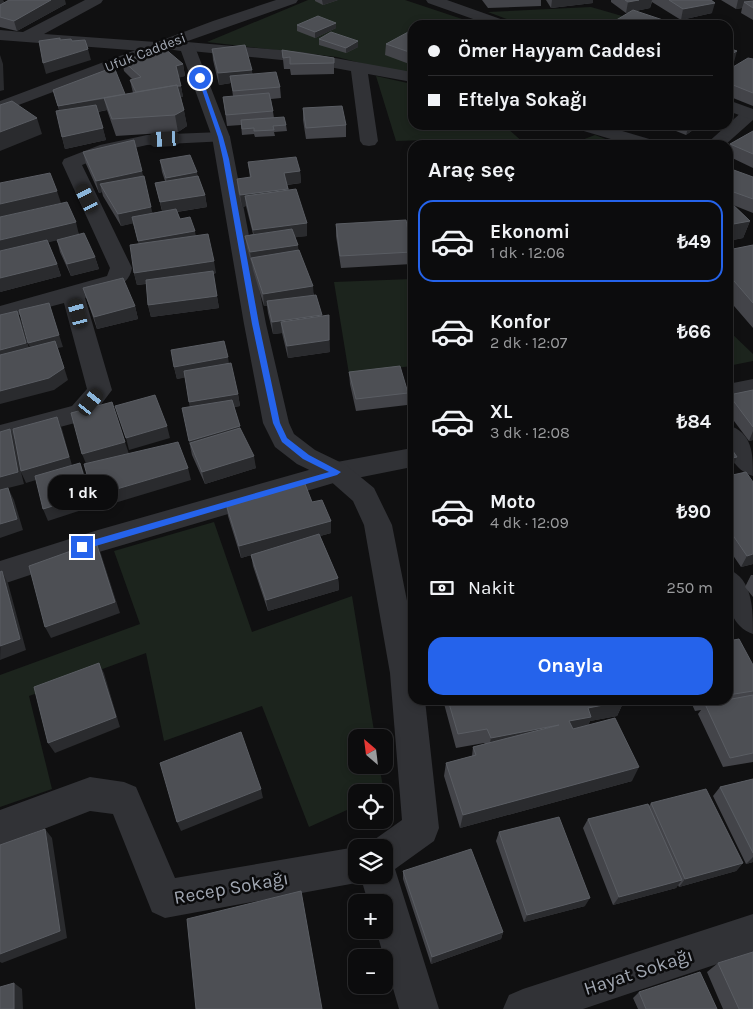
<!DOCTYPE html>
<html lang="tr">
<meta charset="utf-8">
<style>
:root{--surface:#0c0c0d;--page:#1a1a1b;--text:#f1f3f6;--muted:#9a9b9d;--line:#2c2c2e;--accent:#2563eb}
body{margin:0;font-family:Karla,sans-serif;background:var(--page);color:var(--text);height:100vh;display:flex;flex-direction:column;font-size:19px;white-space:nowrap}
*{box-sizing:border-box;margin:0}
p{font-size:16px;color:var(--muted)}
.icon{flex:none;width:28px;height:28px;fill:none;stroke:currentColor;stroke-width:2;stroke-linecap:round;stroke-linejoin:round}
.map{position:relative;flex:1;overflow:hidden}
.details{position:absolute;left:408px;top:140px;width:325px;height:565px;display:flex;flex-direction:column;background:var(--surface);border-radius:15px;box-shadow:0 2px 8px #0003,0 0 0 1px var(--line)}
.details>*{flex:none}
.top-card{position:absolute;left:408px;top:20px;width:325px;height:110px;border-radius:15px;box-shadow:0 2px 8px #0003,0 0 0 1px var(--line);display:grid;align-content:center;height:110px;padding:0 20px;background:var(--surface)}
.needle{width:32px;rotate:332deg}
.fabs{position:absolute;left:348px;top:729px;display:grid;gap:10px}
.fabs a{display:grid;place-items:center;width:45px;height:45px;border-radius:10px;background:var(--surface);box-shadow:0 2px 8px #0003,0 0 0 1px var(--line);font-size:25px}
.end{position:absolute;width:22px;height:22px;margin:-11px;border:6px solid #2563eb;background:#fff;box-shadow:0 0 0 2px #fff}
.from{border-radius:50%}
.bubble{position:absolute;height:35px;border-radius:15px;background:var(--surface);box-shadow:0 2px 8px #0003,0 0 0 1px var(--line);font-size:16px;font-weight:700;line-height:35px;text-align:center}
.car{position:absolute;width:15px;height:30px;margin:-15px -8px;border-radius:6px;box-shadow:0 0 4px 1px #0007;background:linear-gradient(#222 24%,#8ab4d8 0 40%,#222 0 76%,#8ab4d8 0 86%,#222 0)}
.top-card b{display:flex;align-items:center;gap:18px;height:48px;font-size:19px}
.top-card b+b{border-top:1px solid var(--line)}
.top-card i{width:12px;height:12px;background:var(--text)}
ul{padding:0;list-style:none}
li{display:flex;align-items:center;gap:15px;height:82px;margin:0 10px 8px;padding:0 10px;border:2px solid transparent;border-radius:15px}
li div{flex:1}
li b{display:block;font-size:19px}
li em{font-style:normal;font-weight:700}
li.active{border-color:var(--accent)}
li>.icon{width:45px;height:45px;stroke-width:1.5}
h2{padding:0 20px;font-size:22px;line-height:60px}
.pay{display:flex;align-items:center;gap:12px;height:55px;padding:0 20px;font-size:19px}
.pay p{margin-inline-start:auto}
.button{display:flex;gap:10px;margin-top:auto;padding:10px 20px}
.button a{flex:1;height:58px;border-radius:15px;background:var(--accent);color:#fff;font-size:20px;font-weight:700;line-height:58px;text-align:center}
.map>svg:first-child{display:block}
.green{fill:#1c241d}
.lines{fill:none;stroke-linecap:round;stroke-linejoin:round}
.minor{fill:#313236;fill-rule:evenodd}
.tertiary{fill:#313236;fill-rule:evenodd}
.wall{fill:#434449}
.shaded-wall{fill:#2a2b2e}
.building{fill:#4d4f54;stroke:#5a5d63}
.route{fill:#2563eb}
.labels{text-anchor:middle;stroke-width:5;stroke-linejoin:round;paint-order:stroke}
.far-street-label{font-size:14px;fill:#a1a7b2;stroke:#0b0b0c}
.near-street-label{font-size:19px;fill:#a1a7b2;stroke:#0b0b0c}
</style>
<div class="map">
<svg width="753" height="1009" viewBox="0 0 753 1009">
<rect width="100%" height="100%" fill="#101011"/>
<!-- green -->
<path class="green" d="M308,0H405L480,25H412V76L337,57L207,42Z
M591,7L629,18L619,25H523L488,12Z
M376,76L412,84V125H504L526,145H457L454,139L396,141Z
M595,135L621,145H569Z
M412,279V366L349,374L334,282Z
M728,330L753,354V361L728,366Z
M214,522L252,632L352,596L375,737L356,738V765H379L384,792H356V806L309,827L262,706L164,741L146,653L29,696L52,789L0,807V675L140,624L114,551Z"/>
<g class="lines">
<!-- minor -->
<path class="minor" d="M85,0H103L101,3L44,34L156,42L162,44L164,47L162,50L156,52L0,40V30L23,32Z
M187,42L302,52L412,72V82L368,74L378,141L375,145L369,146L363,145L360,141L351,71L302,62L181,50L179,47L181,44Z
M750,109L753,110V120L725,145H705L744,110Z
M574,125H602L656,141L659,145H631L577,129Z
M221,132L227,133L230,137L227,141L147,145L112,153L82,165L132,268C128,290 103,293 85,298L112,390L90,419L0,443V425L72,406L87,389L64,303L0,320V306L107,276L110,268L62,163L64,159L100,145L147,135Z
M753,379V395L728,400V384Z
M728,425C753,433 753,454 753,476C730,469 725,446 728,425Z
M412,448V467L337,482L99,552L0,585V561L98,530L337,462Z
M728,569C753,579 753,609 753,634C727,625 725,593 728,569Z
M90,777L124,782L136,787L175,878L356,847L358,848H356V875H370L369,878L356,883L165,918L152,912L113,814L90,811L0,846V810Z
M753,914V952L583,1009H503L509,995L523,989Z"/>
<!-- tertiary -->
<path class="tertiary" d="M276,0H298L296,3L185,42L193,44L195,47L230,137L266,324L289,423L294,434L315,450L346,465L374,488L392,525L412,626V700H425L439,828L434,841L395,869L439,1009H399L376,930H384V902H368L360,875H384V848H369L371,842L402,820L390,673L364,525L353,501L328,479L297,464L275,447L263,423L244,324L212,137L181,51L167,49L0,112V101L213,21Z
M426,0H447L509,22L512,25H490L428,3Z
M728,100L753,109V120L728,111Z"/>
</g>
<!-- wall -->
<path class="wall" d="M0,0H3L4,3L66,4L17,31L0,27Z
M315,0H338L323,5L315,1Z
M482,0H541V6L488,8Z
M546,0H593V3L551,8Z
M611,0H711L712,13L681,20L652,2L650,8L626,13L611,2Z
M721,0H753V20L741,13L742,8L736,9Z
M336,23V28L315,38L297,31V25Z
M412,32V65L385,55L386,44Z
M319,39L358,47L346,53L319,45Z
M212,49L253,74L280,87L281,98L271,99L274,118L286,125L287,131L274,132L275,136L255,137L254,134L242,135L241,125L227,126L223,97L233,96L231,83L219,85L213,60Z
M282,50L334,58V74L291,75L290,69H284Z
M753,59V106L728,96V70Z
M122,60L183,64L185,76L179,77L183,97H181L187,126L178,132L116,136L107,110L98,112L106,140L65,149L62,137L59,110L53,90L125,94L133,93L130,80H133L124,71Z
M303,108L346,125V137L306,139L303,120Z
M661,125H700L686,135Z
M753,131V168L728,156V154L730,144Z
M83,152L153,213L162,211L155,183L165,181L162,172L160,160L198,176L205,195L207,207L177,212L180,219L196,236L216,273L213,274L219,308L151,317L148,305L146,284L137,285L134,273L139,244L133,223L121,226L103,196L102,192L99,193L86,164Z
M248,162L300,171L301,183L287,185L289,190L307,223V236L295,237L298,250L314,295L322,315L330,352L288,358L282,333L273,334L268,313L267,306H264L253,270L252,265L247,248L245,236L253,234L246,206L242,207L238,191L237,179L250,178Z
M728,172L753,177V213L733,205L750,221L743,238L728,241Z
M61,203L79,234L95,257L99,269L71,276L60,252L57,240L64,238L48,242L57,264L61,276L0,292Z
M409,220H412V248L409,232Z
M336,224L412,250V264L341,268L336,236Z
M753,245V328L728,299V250Z
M83,288L135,306L138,319L97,329Z
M229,363L238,394L240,406L234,407L240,428L256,468L205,484L192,455L189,441L190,407L185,377L177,379L174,367Z
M349,372L408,393L407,405L356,411L350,384Z
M753,390V440L749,441L728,413V398L729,395Z
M728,476L753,564L741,567L728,548Z
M312,502L331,521V533L320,536L338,578L339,590L268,611L253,566L251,555L241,558L228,516L226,504Z
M751,575H753V597L745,587Z
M728,641L753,665V762L723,767L698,714L701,710L695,711L690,700H728Z
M443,700H623L624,701L617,716L590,721L588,725L632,781L460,828L444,776L446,763L472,756L473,747L485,744L484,743L456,748Z
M753,779V862L746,864L713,796L720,787Z
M651,803L743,863L736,871L679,887L678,885L676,888L613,905L583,828L588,819L649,806Z
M499,832L585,906L524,922L496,841Z
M403,871L503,932L501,939L431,964L403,879Z
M718,963L753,1009H723L707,972Z
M639,992L717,1009H638L633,998Z"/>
<!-- shaded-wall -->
<path class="shaded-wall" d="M0,0H3L5,7L0,11Z
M51,0H65L66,4L17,31L14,21Z
M322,0H338L323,5Z
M552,0H593V3L551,8Z
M639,0H652L650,8L626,13L628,2Z
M738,0H753V6L744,2L742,8L736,9Z
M715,3L712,13L681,20L683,9Z
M336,23V28L315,38V32Z
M358,41V47L346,53V48Z
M88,49L91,60L46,74L43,63Z
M737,51L734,62L728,66V56Z
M0,55L3,64L4,90L0,91Z
M183,64L185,76L178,78L176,66Z
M252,70L253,81L230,76L231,83L219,85L218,73Z
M181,86L183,97L139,105L137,94Z
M104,99L107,110L62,118L58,106Z
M184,110L187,126L178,132L175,115Z
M37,118L42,134L0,151V132Z
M689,125H700L686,135Z
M103,128L106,140L65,149L62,137Z
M142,171L145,183L100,184L102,192L99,193L96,181Z
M300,171L301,183L285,185L284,173Z
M197,172L199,184L168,190L166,178Z
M288,189L289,201L245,196L246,206L242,207L240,195Z
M57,191L61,203L0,217V204Z
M205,195L207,207L163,214L160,202Z
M151,207L154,219L121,226L118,214Z
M750,221L743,238L728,241V225Z
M76,222L79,235L0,254V240Z
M307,223V236L255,242L253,230Z
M195,231L197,243L141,253L138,241Z
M298,245L299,257L251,258L252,265L250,252Z
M95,257L99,269L71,276L67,264Z
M214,261L216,273L137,285L134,273Z
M57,264L61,276L0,292V278Z
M313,286L314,298L267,301V306H264L263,294Z
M217,296L219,308L151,317L148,305Z
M49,303L63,347L58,348L68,380L54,390L0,404V391L33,355L28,343Z
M135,306L138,319L97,329L94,317Z
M17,311L22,323L31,355L0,363V350Z
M322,315L323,327L281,322L282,333L273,334L272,322Z
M329,315L330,352L288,358L287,346Z
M228,357L230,370L177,379L174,367Z
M238,394L240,406L192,414L189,402Z
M57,417L62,429L73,469L26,483L21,472L24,484L8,488L14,500L23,530L0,538V477L10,429L16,442Z
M167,426L170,438L129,450L126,438Z
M240,426L242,439L190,443L192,453L189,441Z
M753,431V440L749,441Z
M125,442L129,454L87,466L82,454Z
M254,456L256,468L205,484L202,472Z
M737,457L732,469L728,470V459Z
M80,463L85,475L94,506L48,521L43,509Z
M188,468L191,480L98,508L93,496Z
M331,521V533L241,558L239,546Z
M96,542L101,554L120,613L51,638L45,627Z
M753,554V564L741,567L747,556Z
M2,571L8,583L26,650L0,660Z
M338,578L339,590L268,611L266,600Z
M99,663L104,673L120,727L55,753L48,743Z
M624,701L617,716L590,721L586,731L564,736L569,721L588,708Z
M559,725L488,752L491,738Z
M639,767L632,781L460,828L463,815Z
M261,789L263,798L181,831L177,822Z
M45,829L52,838L67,938L2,963L0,962V954Z
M753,857V862L746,864Z
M743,863L736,871L679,887L685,879Z
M682,880L676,888L613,905L619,897Z
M590,898L585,906L524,922L527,915Z
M503,932L501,939L431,964L432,957Z
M14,983L22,989L23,1009H14Z"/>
<!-- building -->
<path class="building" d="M9,0H51L14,21L0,17V5Z
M625,0H639L628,2Z
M669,0H711L715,3L683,9Z
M753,1V8L744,2Z
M633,10L675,24L673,25H608Z
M318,16L336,23L315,32L297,25Z
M410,31L412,32V53L386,44Z
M331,32L358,41L346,48L319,39Z
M60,38V40L71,39L72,41L85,40L88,49L43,63L39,41Z
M245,45L252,70L218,73L212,49Z
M164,48L183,64L176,66L181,86H177V85L136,92L130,80L141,77L122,60Z
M728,48L737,51L728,56Z
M282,50L334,58V63L290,64V57L283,58Z
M748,58L753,59V93L728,83V70Z
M114,67L125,94L58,106L53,90Z
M276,72L280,87L233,91L230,76Z
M177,85L184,110L175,115L112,119L104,98Z
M269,93L273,111L226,115L223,97Z
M12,101L37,118L0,132V105Z
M96,105L103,128L62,137L56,111Z
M342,106L346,125L306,128L303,108Z
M284,117L286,125L273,126L274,130L254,131V128L242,129L241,120Z
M753,131V154L730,144Z
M134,140L142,171L96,181L83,152Z
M190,155L197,172L166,178L160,160Z
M296,157L300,171L284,173L288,189L240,195L237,179L251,177L248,162Z
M731,169L753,177V199L728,190V172Z
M50,173L57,191L0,204V183Z
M144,176L151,207L118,214L100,184Z
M198,176L205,195L160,202L155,183Z
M296,189L307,223L253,230L245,196Z
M728,200L750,221L728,225Z
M67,202L76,222L0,240V217Z
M176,209L180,219L190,217L195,231L138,241L132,217Z
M406,220L412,252L340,256L336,224Z
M409,220H412V234Z
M292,229L298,245L250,252L245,236Z
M84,233L95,257L67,264L57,240Z
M208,234L214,261L134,273L130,245Z
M47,240L57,264L0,278V251Z
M753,245V303L728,274V250Z
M299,250L313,286L263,294L251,258Z
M213,271L217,296L148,305L146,280Z
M123,278L135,306L94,317L83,288Z
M316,295L322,315L272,322L267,301Z
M49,303L59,335L28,343L19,310Z
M17,311L26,343L0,350V315Z
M329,315V340L287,346L281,322Z
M55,341L64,368L49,378L0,391V355Z
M224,341L228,357L174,367L171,350Z
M231,363L238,394L189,402L184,371Z
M400,366L408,393L356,399L349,372Z
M753,390V427L729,395Z
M155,395L167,426L126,438L115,406Z
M232,400L240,426L189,441L182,408Z
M112,402L125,442L82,454L71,413Z
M57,417L69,457L21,471L13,429Z
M240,428L254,456L202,472L190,443Z
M10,429L18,472L0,477V432Z
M178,442L188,468L93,496L84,464Z
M728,444L737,457L728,459Z
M80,463L89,495L43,509L35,476Z
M746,472L753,482V554L747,556L728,528V476Z
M305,484L312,502L322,500L331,521L239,546L226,504Z
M8,488L17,519L0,524V490Z
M319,534L338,578L266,600L251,555Z
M96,542L115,602L45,627L29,566Z
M2,571L20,639L0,646V572Z
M739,639L753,665V691L728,695V641Z
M99,663L116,717L48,743L34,687Z
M753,695V753L730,758L705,704Z
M448,700H623L624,701L588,708L591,717L569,721L573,729L615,718L639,767L463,815L446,763L476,755L473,747L559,725L491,738L487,729L458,734Z
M241,732L261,789L177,822L160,763Z
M753,779V853L720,787Z
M706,789L743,863L685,879L651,803Z
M648,804L682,880L619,897L588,819Z
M559,817L590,898L527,915L499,832Z
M45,829L60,931L0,954V845Z
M471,849L503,932L432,957L403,871Z
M301,891L322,1009H196L187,919Z
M753,952V1009H739L718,963Z
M700,972L717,1009H646L639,992Z
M14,983V1009H0V987Z"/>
<!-- route -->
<path class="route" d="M200,76L202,78L223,137L229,159L259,324L280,423L287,438L309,455L341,472L337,475L82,550L77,547L79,544L329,472L303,459L282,442L273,423L252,324L223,159L218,137L198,78Z"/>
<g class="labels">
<!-- far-street labels -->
<g class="far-street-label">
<text transform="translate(145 52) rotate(-21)" y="5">Ufuk Caddesi</text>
</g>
<!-- near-street labels -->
<g class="near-street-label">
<text transform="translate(231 887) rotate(-10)" y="7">Recep Sokağı</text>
<text transform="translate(638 971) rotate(-18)" y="7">Hayat Sokağı</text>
</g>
</g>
</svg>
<div class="fabs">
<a><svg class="needle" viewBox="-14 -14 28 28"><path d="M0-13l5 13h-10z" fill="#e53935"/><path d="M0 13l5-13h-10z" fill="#9a9b9d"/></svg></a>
<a><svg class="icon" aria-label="locate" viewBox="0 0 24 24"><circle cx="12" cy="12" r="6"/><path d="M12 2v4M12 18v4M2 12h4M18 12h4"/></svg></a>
<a><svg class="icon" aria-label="layers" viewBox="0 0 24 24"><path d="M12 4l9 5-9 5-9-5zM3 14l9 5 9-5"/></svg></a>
<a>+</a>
<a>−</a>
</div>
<i class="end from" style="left:200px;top:78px"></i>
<i class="end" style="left:82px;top:547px"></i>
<div class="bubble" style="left:48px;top:475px;width:70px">1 dk</div>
<i class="car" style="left:165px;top:139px;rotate:267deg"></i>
<i class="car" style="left:87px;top:198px;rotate:334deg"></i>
<i class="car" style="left:78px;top:313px;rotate:345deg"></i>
<i class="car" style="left:91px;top:402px;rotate:39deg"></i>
<div class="top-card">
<b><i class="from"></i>Ömer Hayyam Caddesi</b>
<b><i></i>Eftelya Sokağı</b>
</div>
<section class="details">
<h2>Araç seç</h2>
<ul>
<li class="active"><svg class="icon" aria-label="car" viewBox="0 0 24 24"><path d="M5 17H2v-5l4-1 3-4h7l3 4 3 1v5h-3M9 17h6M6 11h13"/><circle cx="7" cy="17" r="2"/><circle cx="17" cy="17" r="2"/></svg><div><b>Ekonomi</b><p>1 dk · 12:06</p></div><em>₺49</em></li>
<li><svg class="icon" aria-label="car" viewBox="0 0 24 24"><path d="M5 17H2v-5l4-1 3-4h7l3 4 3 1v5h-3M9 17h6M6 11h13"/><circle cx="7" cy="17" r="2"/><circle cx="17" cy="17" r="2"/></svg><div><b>Konfor</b><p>2 dk · 12:07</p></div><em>₺66</em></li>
<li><svg class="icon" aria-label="car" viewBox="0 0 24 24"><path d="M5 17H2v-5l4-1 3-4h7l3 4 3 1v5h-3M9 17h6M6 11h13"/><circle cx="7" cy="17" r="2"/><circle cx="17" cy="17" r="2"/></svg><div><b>XL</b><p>3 dk · 12:08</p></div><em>₺84</em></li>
<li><svg class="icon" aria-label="car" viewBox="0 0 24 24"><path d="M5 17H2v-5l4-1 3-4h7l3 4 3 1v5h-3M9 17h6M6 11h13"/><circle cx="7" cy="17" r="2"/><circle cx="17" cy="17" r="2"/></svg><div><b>Moto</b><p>4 dk · 12:09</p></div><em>₺90</em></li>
</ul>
<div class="pay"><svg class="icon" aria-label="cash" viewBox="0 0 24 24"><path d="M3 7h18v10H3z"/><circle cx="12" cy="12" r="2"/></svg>Nakit<p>250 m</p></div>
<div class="button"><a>Onayla</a></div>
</section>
</div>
